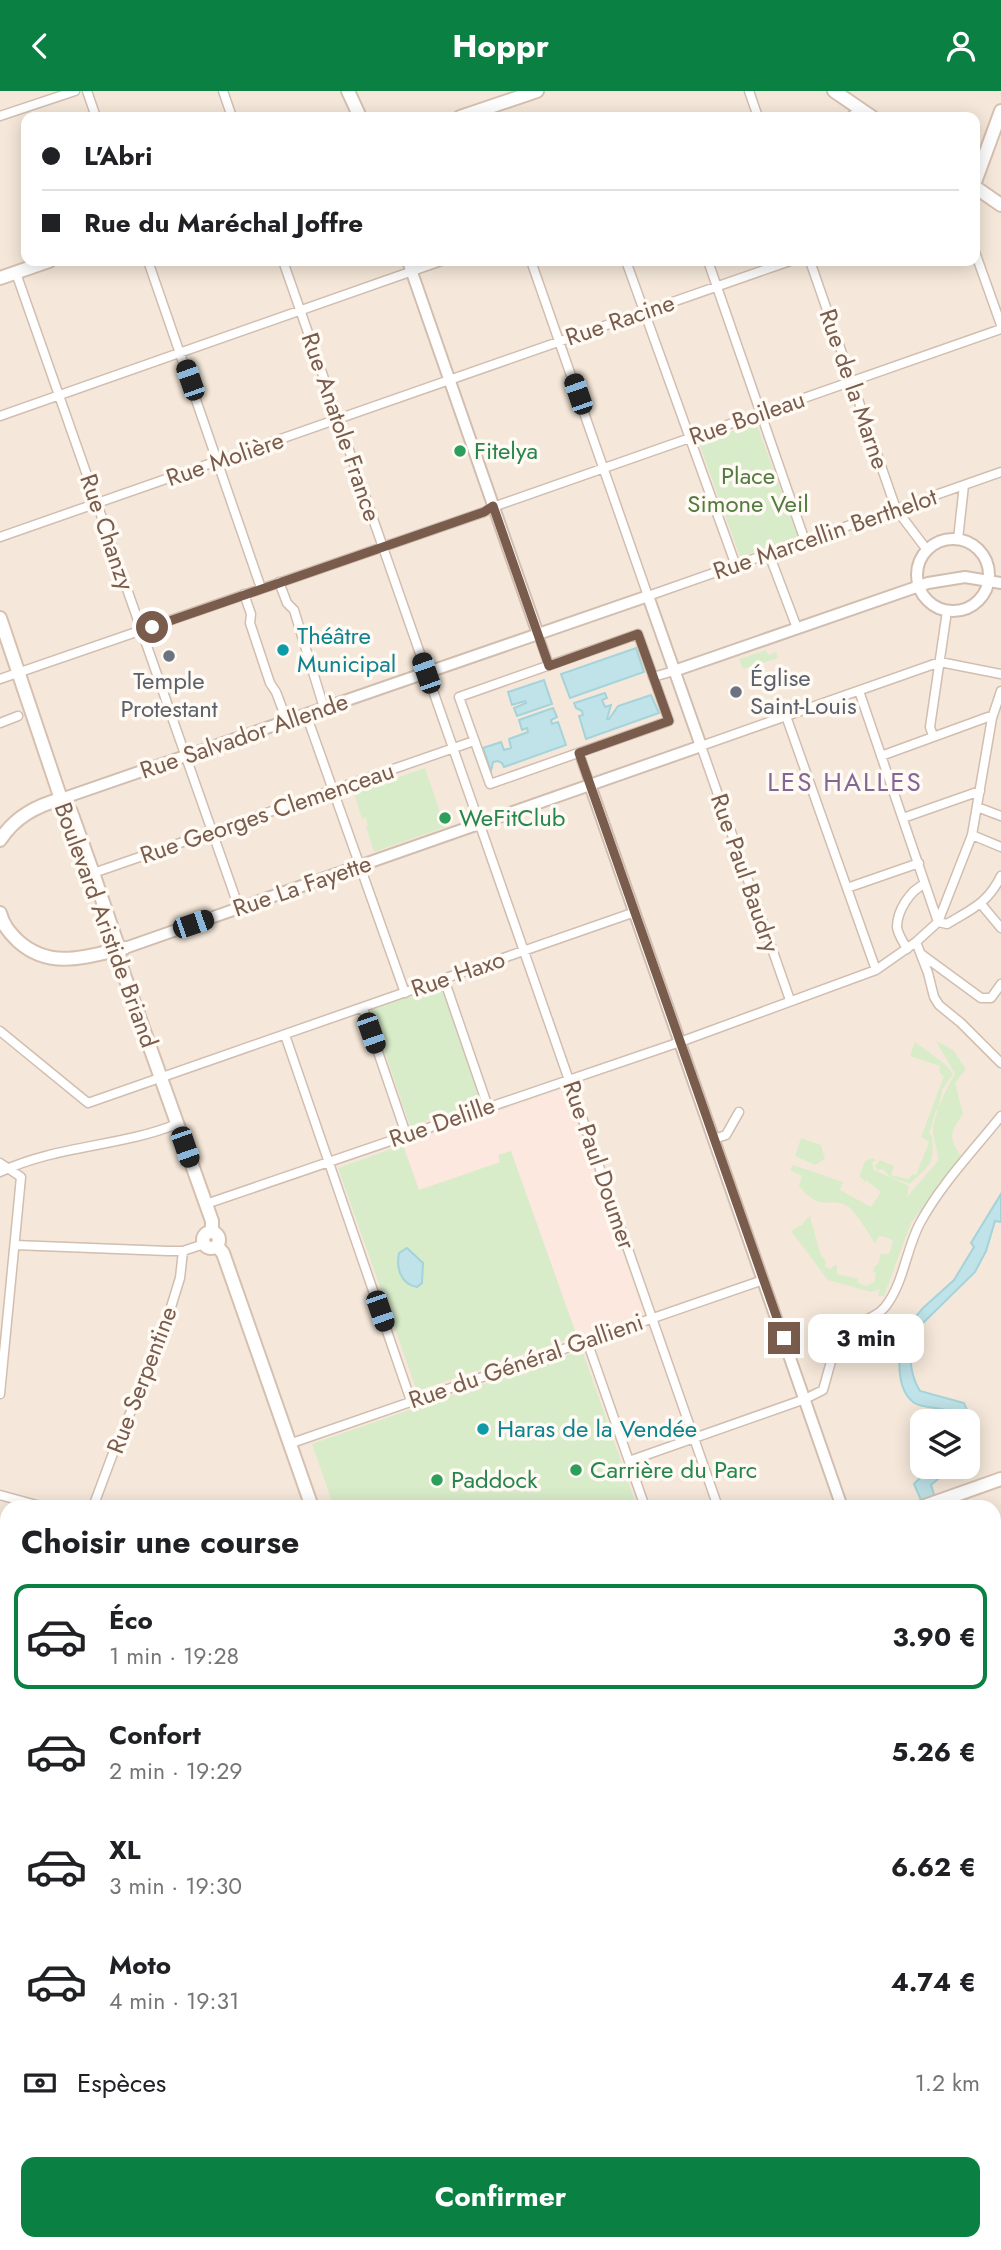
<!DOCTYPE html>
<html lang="fr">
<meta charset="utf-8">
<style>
:root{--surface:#fff;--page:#f6f6f6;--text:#202124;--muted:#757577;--line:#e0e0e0;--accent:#0b8043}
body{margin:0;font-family:Jost,sans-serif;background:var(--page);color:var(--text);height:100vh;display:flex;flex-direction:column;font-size:26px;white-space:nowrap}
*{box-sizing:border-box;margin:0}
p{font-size:23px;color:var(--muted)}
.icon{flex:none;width:38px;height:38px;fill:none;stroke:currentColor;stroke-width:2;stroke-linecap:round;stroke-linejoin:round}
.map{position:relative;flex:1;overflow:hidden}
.panel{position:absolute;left:0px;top:1409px;width:1001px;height:751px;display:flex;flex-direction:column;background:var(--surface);border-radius:21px 21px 0 0;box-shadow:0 4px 18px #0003}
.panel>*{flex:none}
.top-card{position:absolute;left:21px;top:21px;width:959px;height:154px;border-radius:14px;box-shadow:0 4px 18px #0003;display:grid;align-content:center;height:154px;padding:0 21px;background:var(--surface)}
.tools{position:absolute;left:910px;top:1318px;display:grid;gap:14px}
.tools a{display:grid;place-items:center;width:70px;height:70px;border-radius:14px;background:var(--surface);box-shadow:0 4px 18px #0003;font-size:35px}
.end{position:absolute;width:32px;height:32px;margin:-16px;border:9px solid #7a5c4d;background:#fff;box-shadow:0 0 0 4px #fff}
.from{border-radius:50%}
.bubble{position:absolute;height:49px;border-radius:14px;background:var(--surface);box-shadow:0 4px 18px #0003;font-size:23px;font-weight:700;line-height:49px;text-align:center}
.car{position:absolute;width:21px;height:42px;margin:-21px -10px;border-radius:9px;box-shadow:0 0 5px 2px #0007;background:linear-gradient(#222 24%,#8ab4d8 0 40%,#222 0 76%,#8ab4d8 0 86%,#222 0)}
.top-card b{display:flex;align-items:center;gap:24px;height:66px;font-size:26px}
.top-card b+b{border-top:2px solid var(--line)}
.top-card i{width:18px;height:18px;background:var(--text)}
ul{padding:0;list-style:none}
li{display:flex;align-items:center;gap:21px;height:105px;margin:0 14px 10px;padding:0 7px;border:4px solid transparent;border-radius:14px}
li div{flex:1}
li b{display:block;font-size:26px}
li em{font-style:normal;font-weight:700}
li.current{border-color:var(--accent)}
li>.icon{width:63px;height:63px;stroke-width:1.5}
h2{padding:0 21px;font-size:32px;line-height:84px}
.pay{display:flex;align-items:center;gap:18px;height:77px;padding:0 21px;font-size:26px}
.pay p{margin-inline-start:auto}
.button{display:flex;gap:14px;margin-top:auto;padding:14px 21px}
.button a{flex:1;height:80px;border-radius:14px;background:var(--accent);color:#fff;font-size:28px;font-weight:700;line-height:80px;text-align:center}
header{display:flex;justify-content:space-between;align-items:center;height:91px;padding:0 21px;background:var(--accent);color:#fff;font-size:32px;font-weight:700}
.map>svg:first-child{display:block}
.residential{fill:#f5e8da;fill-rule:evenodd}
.commercial{fill:#fde8e0}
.green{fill:#d8ecc9}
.water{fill:#bfe3e8;stroke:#a5d3da;stroke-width:2}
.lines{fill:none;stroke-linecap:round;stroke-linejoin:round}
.minor-casing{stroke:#d1beb0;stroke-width:11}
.tertiary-casing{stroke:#d1beb0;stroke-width:14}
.secondary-casing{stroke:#d6c0b0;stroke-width:16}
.minor{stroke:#fff;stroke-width:8}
.tertiary{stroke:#fff;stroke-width:10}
.secondary{stroke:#fff;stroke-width:12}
.route{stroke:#7a5c4d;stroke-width:9}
.leisure-dot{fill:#2e9e5b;stroke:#fffaf3;stroke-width:2.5}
.culture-dot{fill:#0f9aa8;stroke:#fffaf3;stroke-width:2.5}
.worship-dot{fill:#6b7280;stroke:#fffaf3;stroke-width:2.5}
.labels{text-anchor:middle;stroke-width:7;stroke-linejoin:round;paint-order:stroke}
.street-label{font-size:24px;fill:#7a5c4d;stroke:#fffaf3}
.leisure-label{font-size:24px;fill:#27864d;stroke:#fffaf3;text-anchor:start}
.park-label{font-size:24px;fill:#537a41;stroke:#fffaf3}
.culture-label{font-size:24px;fill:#0d838f;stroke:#fffaf3;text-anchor:start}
.worship-label{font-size:24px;fill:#5b616d;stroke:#fffaf3;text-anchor:start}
.neighbourhood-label{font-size:26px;letter-spacing:2px;fill:#846695;stroke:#fffaf3}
</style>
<header><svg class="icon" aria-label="back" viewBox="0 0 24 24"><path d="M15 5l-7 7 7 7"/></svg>Hoppr<svg class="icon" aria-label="person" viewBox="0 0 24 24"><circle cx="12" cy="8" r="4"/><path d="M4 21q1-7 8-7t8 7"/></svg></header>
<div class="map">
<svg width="1001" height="2159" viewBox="0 0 1001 2159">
<rect width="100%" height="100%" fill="#fdf6ec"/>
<!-- residential -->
<path class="residential" d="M0,0H1001V2159H836L831,2153L994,2152V1416H7V2152H589L592,2159H0ZM26,26H975V170H26ZM922,1330H968V1376H922Z"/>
<!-- commercial -->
<path class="commercial" d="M566,997L643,1222L482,1278L403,1054Z"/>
<!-- green -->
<path class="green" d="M756,331L798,446L740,466L699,352Z
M766,559L768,564L776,561L778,567L743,578L739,568Z
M425,677L445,736L374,761L366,736L368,735L366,727L362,728L354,702Z
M441,894L481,1011L410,1035L370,918Z
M936,950L953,959L966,978L955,992L963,1023C950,1041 948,1047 961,1065L911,1132L884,1205H878L880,1198L871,1201L828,1189L791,1140L804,1133L803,1131L810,1125L820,1162L826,1171L825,1176L831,1178L834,1174L837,1175V1183L858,1188L857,1191L866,1195L874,1191L876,1182L873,1181L875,1175L878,1173L881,1163H889L893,1151L891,1148L881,1145L878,1146L875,1153C872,1146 854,1120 849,1116C828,1103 823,1124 799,1095L802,1085L790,1079L793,1074L843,1091L840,1099L871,1116L881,1101L866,1089L863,1094L864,1089L859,1086L865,1070L873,1067L876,1069L872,1072L874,1079L909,1095L907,1106L938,1070C938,1060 934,1051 933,1042C932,1027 947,996 955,983Z
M915,951L946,974L953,983L942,999L938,1019H936L929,1043L932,1045C935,1076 929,1073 910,1093L890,1086L883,1078L877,1079L875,1075L880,1069L894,1075L891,1084L909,1088L912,1083L916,1084L929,1051L921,1046L944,985L939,981L940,975L910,965Z
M801,1047L821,1054L825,1068L815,1074L795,1065Z
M403,1054L419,1099L500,1071L498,1064L511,1060L577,1245L417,1300L338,1077Z
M582,1259L637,1416H334L312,1353Z
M831,2152L836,2159H592L589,2153Z"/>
<!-- water -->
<path class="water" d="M636,557L644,581L570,607L561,583Z
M544,589L552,613L517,625L514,617L526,612L525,610L512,614L508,601Z
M605,602L607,607L602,609L605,616L611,614L607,628H609L618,615L651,604L659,622L586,648L579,625L583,624L582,620L576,617L574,612Z
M553,617L557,626L551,629L552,633L558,631L566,654L504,676L502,672L498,670L493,671L491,680L483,657L501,651L504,659L511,657L509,648L528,641L527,637L522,639L519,629Z
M1001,1103V1131L995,1130L986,1160L975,1181L921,1234C907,1252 908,1281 920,1300L964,1312L967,1319L966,1330H951L946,1319C936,1316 920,1317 913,1311C895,1296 899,1265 902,1245L900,1244L923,1217L954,1189L974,1156L971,1152Z
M407,1157L423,1172L422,1192L417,1196C400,1193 396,1176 399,1162Z
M931,1376H952L931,1394L938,1416H924L914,1393Z"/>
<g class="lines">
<!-- minor casing -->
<g class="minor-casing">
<path id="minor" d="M87,0L96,26
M223,0L232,26
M749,0L758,26
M0,25L75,0
M849,26L862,19
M975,161L1001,234
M148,170L261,497
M283,170L718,1416
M531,170L648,505L1001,381
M626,170L736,475
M708,170L805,450
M810,170L896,418L927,459
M16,182L239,817
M0,325L441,170
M0,446L790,170
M958,448L964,394
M769,463L797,537
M279,491L287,512L294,519L324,617
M244,503L251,523L250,532L270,592L276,601L287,630
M538,543L549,574
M638,543L669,630L490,693L459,606Z
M653,586L674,580
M0,588L484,421L493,416L1001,238
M859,600L938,831
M1001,600L992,627L972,744L1001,756
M306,623L405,902
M786,625L876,879
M0,632L18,625
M933,645L930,636L947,520
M579,662L590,694
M881,665L988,626L992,627
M977,716L1001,725
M903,727L980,700
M82,786L474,650
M847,797L919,772
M981,813L1001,837
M938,831L947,833C972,818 988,812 1001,785
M916,851L928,882L934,906L939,914L961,932L1001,972
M907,858C904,852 898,844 897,836C897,820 910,799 925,793
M921,863L981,907H991L1001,893
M444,888L488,1016
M790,909L701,655L940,571L1001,583
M363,917L406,1043
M0,940L88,1012L635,821
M285,944L411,1310
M714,1048L726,1044L739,1021
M0,1072L21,1086L0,1303
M0,1081C57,1054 120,1056 177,1033
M206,1113L680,951L876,879L916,851L938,831L972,744
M15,1154L168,1160H183L204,1153
M587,1250L645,1416
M289,1353L763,1189
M629,1370L805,1308L823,1299L839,1242C853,1232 874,1229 885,1216C904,1192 906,1158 920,1132C941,1093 974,1059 1001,1025
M0,1404L44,1416
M93,1416L115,1357L158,1258L180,1187L183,1160
M0,1560L7,1550
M0,1770L7,1763
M994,1921L1001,1918
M0,1970L7,1960
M0,1977L7,1982
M0,2089L7,2094
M496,2152L497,2159
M969,2152L976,2159
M8,2159L11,2152
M280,2159L283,2152
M413,2159L416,2152"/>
</g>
<!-- tertiary casing -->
<g class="tertiary-casing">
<path id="tertiary" d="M408,170L538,543
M917 484a36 36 0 1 1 72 0a36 36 0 1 1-72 0Z
M674,580L928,492L965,486L1001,492
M590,694L842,1416
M61,708L648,505L701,655L125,857
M578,2152L582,2159"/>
</g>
<!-- secondary casing -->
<g class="secondary-casing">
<path id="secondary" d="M348,0L360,26
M834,0L872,26
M460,26L537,0
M975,91L1001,20
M975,96L1001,114
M0,187L49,170
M0,527L61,708L71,721L93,782L117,852L122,878L212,1130V1140
M0,749C15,726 36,715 61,708
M0,822C3,834 9,841 18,850C50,879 86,866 124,857
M203 1149a8 8 0 1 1 16 0a8 8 0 1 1-16 0Z
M217,1155L223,1162L312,1416
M922,1416L1001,1388
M994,1852L1001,1868
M116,2159L119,2152"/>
</g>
<!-- minor -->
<use href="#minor" class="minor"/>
<!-- tertiary -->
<use href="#tertiary" class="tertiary"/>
<!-- secondary -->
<use href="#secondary" class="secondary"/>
</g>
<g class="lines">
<!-- route -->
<path class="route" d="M152,536L484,421L493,415L549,575L638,543L669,630L579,662L784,1247"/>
</g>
<!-- markers -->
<g class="leisure-dot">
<circle cx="460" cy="360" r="7"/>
<circle cx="445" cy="727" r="7"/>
<circle cx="576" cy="1379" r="7"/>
<circle cx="437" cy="1389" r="7"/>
</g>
<g class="culture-dot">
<circle cx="283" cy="559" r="7"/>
<circle cx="483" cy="1338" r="7"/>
</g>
<g class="worship-dot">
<circle cx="169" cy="565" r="7"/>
<circle cx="736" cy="601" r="7"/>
</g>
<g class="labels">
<!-- street labels -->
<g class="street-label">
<text transform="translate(620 229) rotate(-19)" y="8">Rue Racine</text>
<text transform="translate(854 298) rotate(71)" y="8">Rue de la Marne</text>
<text transform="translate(747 327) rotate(-19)" y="8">Rue Boileau</text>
<text transform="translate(341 336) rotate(71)" y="8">Rue Anatole France</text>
<text transform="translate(225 368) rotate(-19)" y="8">Rue Molière</text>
<text transform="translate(107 441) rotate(71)" y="8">Rue Chanzy</text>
<text transform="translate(825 443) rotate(-19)" y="8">Rue Marcellin Berthelot</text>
<text transform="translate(244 645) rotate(-19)" y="8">Rue Salvador Allende</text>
<text transform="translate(267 722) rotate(-19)" y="8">Rue Georges Clemenceau</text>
<text transform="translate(745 782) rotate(71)" y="8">Rue Paul Baudry</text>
<text transform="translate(302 795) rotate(-19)" y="8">Rue La Fayette</text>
<text transform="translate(106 834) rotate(70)" y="8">Boulevard Aristide Briand</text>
<text transform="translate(458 883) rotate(-19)" y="8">Rue Haxo</text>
<text transform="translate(442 1031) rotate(-19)" y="8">Rue Delille</text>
<text transform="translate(599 1074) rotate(71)" y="8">Rue Paul Doumer</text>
<text transform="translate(526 1270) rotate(-19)" y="8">Rue du Général Gallieni</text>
<text transform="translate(142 1289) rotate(-69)" y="8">Rue Serpentine</text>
</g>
<!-- leisure labels -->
<g class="leisure-label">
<text x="474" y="368">Fitelya</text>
<text x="459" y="735">WeFitClub</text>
<text x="590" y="1387">Carrière du Parc</text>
<text x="451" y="1397">Paddock</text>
</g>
<!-- park labels -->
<g class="park-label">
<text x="748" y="393">Place<tspan x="748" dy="28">Simone Veil</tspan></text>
</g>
<!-- culture labels -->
<g class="culture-label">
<text x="297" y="553">Théâtre<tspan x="297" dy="28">Municipal</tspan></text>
<text x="497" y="1346">Haras de la Vendée</text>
</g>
<!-- worship labels -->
<g class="worship-label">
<text x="750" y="595">Église<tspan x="750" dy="28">Saint-Louis</tspan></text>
<text x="169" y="598" text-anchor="middle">Temple<tspan x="169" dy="28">Protestant</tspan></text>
</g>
<!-- neighbourhood labels -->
<g class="neighbourhood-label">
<text x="845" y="700">LES HALLES</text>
</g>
</g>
</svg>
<div class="tools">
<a><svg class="icon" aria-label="layers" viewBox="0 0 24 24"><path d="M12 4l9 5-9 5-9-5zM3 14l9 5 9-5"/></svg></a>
</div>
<i class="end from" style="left:152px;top:536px"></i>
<i class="end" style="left:784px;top:1247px"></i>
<div class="bubble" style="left:808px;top:1223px;width:116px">3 min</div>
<i class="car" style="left:190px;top:289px;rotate:341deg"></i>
<i class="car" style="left:578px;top:303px;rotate:341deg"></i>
<i class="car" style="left:426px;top:582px;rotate:341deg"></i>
<i class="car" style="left:193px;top:833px;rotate:71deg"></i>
<i class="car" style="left:371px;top:942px;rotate:161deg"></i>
<i class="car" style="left:185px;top:1056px;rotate:161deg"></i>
<i class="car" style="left:380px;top:1220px;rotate:161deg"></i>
<div class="top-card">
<b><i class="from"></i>L'Abri</b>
<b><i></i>Rue du Maréchal Joffre</b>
</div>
<section class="panel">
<h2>Choisir une course</h2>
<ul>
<li class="current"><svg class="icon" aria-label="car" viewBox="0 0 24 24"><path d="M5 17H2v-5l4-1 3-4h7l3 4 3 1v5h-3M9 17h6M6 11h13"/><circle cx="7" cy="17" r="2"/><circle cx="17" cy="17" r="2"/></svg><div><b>Éco</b><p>1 min · 19:28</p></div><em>3.90 €</em></li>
<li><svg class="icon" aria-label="car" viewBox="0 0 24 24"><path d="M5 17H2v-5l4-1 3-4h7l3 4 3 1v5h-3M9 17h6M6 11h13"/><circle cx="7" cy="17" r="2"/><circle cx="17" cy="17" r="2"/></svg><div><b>Confort</b><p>2 min · 19:29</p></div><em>5.26 €</em></li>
<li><svg class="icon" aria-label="car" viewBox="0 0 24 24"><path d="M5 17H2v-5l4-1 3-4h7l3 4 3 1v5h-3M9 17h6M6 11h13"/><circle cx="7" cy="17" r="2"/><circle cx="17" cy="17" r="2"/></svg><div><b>XL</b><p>3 min · 19:30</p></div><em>6.62 €</em></li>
<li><svg class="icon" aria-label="car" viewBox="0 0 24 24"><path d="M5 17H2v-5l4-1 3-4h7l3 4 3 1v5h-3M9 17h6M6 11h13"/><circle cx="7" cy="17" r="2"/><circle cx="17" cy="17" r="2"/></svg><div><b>Moto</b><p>4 min · 19:31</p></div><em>4.74 €</em></li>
</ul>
<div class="pay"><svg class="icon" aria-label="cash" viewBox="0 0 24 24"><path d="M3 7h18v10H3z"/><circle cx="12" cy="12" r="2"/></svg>Espèces<p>1.2 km</p></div>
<div class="button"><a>Confirmer</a></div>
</section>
</div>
